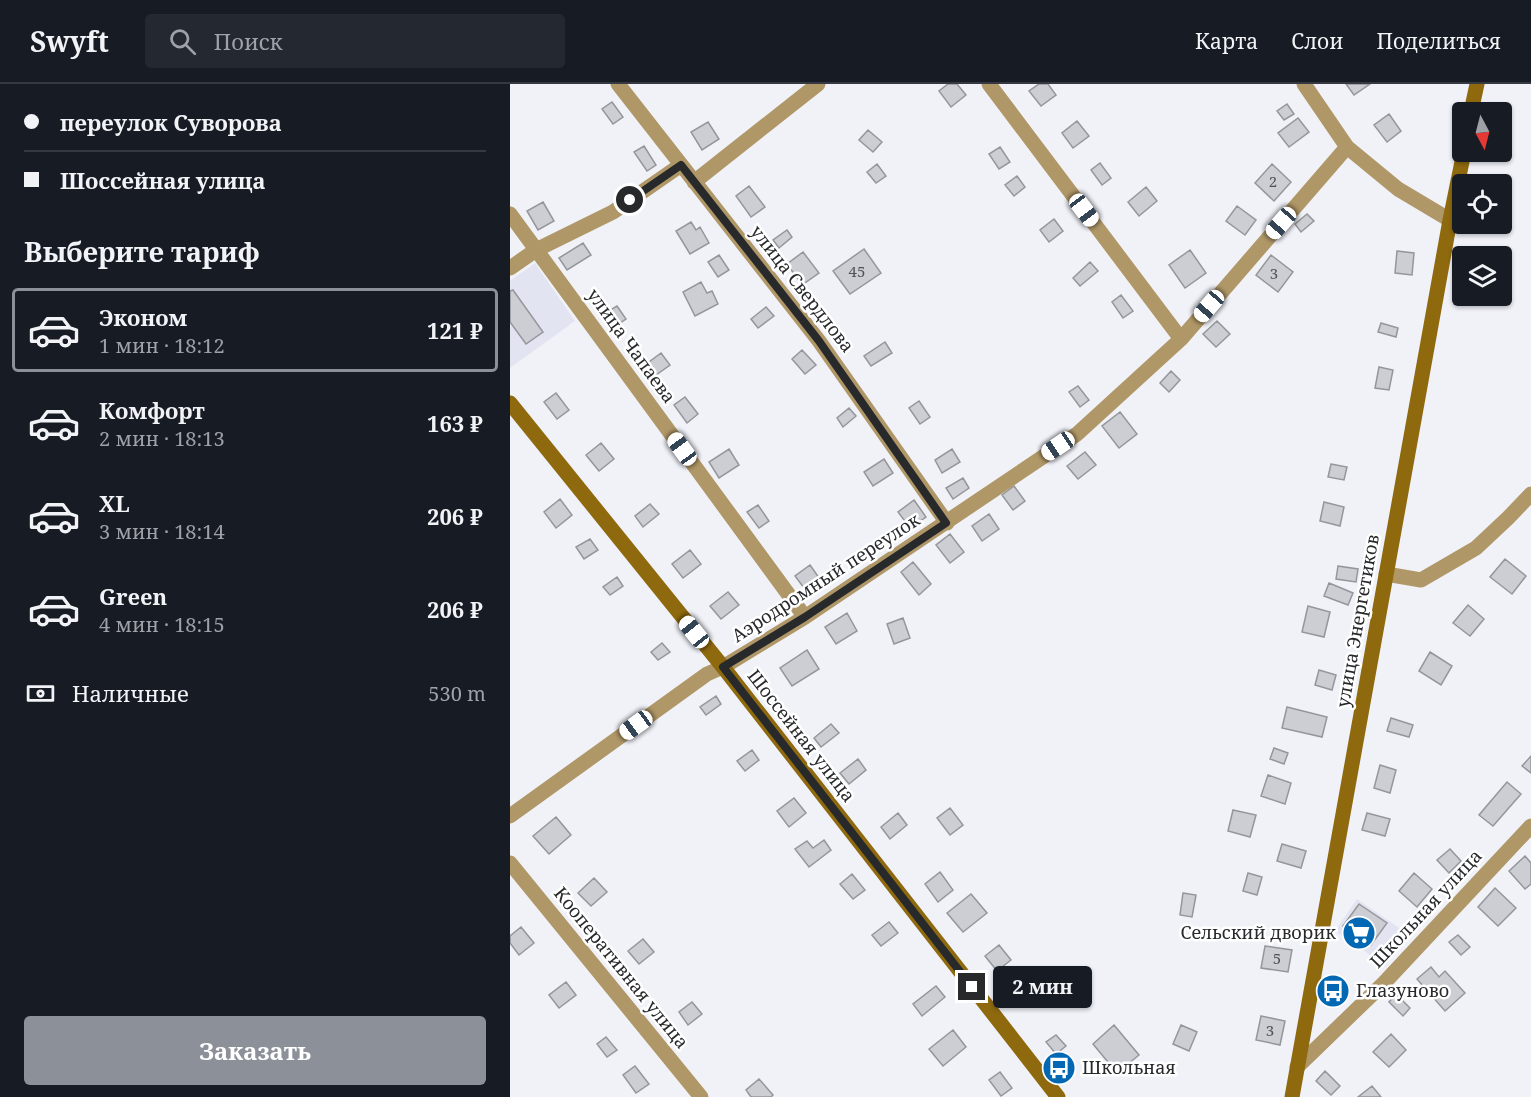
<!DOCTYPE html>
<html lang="ru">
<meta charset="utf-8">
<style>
:root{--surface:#171b24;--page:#242831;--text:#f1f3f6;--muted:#9ea1a6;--line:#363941;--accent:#8c9099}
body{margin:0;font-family:"Noto Serif",serif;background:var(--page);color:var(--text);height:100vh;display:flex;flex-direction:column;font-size:22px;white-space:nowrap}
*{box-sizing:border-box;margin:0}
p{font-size:20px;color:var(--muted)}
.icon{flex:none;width:33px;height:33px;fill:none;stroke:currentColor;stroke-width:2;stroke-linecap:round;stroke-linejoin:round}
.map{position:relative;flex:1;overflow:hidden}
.drawer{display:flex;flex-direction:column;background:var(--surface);width:510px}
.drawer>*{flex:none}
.banner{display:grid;align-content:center;height:132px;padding:0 24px;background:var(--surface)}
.needle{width:39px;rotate:173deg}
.buttons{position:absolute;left:942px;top:18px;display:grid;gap:12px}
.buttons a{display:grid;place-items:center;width:60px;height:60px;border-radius:6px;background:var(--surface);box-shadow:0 2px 4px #0004;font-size:30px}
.end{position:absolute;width:27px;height:27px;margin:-14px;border:8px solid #28292b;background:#fff;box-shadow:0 0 0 3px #fff}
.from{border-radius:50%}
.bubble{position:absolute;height:42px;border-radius:6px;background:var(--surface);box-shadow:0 2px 4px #0004;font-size:20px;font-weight:700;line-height:42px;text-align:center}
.car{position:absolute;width:18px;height:36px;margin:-18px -9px;border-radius:8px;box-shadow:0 0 4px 2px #0007;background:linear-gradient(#fff 24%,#345 0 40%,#fff 0 76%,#345 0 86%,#fff 0)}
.banner b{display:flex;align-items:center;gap:21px;height:57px;font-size:22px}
.banner b+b{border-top:2px solid var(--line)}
.banner i{width:15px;height:15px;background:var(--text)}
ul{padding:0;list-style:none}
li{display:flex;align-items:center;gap:18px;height:84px;margin:0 12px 9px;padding:0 12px;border:3px solid transparent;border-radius:6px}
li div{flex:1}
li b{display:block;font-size:22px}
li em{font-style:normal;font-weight:700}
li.selected{border-color:var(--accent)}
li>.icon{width:54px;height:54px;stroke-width:1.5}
h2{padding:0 24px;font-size:27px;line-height:72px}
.pay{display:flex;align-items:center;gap:15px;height:66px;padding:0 24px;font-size:22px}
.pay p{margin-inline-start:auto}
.primary-button{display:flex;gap:12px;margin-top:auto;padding:12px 24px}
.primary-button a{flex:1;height:69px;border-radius:6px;background:var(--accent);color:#fff;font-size:24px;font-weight:700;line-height:69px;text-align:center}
header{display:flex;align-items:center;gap:36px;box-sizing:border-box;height:84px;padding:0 30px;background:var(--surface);border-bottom:2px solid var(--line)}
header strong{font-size:28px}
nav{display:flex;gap:33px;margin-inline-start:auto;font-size:21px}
.search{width:420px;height:54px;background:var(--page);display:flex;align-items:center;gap:15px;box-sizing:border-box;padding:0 21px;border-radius:6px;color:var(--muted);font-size:22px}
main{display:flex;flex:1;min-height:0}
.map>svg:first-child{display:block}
.built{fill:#e2e4f1}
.building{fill:#cdced4;stroke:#95969b;stroke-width:1.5}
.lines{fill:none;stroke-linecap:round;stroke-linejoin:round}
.street{stroke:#b09767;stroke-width:15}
.secondary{stroke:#8f690e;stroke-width:15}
.route{stroke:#28292b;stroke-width:8}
.labels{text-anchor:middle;stroke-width:5;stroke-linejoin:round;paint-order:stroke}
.number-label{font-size:15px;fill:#515255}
.street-label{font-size:18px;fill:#28292b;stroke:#fff}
.poi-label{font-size:18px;fill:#28292b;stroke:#fff;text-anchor:start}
</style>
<header>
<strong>Swyft</strong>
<div class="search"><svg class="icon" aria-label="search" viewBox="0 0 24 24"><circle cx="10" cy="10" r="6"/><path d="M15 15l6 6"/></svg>Поиск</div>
<nav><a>Карта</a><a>Слои</a><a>Поделиться</a></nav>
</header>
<main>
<section class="drawer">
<div class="banner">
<b><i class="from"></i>переулок Суворова</b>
<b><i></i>Шоссейная улица</b>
</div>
<h2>Выберите тариф</h2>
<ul>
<li class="selected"><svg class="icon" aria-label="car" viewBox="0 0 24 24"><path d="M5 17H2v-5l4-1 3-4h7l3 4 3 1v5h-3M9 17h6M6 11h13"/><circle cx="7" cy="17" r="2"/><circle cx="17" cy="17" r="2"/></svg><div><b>Эконом</b><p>1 мин · 18:12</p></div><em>121 ₽</em></li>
<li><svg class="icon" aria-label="car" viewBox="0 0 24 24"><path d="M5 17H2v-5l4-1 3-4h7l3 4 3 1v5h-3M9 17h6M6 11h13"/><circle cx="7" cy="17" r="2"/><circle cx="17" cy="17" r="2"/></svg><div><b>Комфорт</b><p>2 мин · 18:13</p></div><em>163 ₽</em></li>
<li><svg class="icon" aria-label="car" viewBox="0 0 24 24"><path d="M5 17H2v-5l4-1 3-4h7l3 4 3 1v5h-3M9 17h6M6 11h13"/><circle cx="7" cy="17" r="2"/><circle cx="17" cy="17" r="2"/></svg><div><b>XL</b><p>3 мин · 18:14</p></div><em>206 ₽</em></li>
<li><svg class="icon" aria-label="car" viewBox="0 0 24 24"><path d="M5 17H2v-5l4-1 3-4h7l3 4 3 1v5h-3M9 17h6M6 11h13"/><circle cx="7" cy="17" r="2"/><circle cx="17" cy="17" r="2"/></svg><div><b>Green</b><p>4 мин · 18:15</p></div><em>206 ₽</em></li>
</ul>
<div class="pay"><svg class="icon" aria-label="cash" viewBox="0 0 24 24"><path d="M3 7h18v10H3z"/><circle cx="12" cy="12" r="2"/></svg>Наличные<p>530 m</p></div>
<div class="primary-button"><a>Заказать</a></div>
</section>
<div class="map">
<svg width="1021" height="1013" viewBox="0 0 1021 1013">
<rect width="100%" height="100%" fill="#f1f2f8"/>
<!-- built -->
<path class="built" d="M25,179L65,237L0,284V197Z
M847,815L898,850L876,882L825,847Z"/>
<!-- building -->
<path class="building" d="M438,0H447L456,11L441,23L429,7Z
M529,0H538L546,11L531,22L519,7Z
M836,0H860L844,11Z
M102,18L113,33L103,40L92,25Z
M777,20L784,30L774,36L767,27Z
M879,30L891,47L877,58L864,41Z
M788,34L799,48L779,63L768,49Z
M567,37L579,52L563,64L552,49Z
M198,38L209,55L192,66L181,48Z
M358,46L372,58L363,68L349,56Z
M134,62L146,81L137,87L124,68Z
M490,63L500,78L489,85L479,70Z
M590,79L601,94L592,101L581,86Z
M367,80L376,92L366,99L357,88Z
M762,80L781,98L764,117L745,99Z
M507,92L515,103L504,112L495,101Z
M239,102L255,123L241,133L226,112Z
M636,103L647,117L629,132L618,118Z
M33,118L44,137L28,146L17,127Z
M727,122L746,136L735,151L716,137Z
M797,130L804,137L791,148L785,140Z
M544,135L553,147L539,158L530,146Z
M181,138L186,146L190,143L199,159L180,170L166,147Z
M277,146L282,153L269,164L263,156Z
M73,159L81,171L57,186L49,174Z
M354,165L371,189L340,210L323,187Z
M680,166L696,189L675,204L659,181Z
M887,167L904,169L902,191L885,189Z
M293,168L309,189L292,201L277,180Z
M209,171L219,186L208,193L198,178Z
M761,171L783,188L768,208L746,191Z
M580,178L588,187L570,202L563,194Z
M191,198L197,209L202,207L208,220L185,232L173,208Z
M3,206L33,248L16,260L0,238V207Z
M611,211L623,227L613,234L602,218Z
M107,222L116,235L101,245L92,231Z
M256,223L264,232L248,244L241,235Z
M707,237L720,250L706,263L693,250Z
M871,239L888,244L886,253L868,248Z
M375,258L382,269L361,282L354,272Z
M292,266L306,281L295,290L282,275Z
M151,269L160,281L139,296L131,284Z
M869,283L883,286L879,306L865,304Z
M661,287L670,296L659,308L650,299Z
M568,302L579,316L570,323L559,308Z
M46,309L59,326L47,335L34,318Z
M175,313L188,330L177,339L164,321Z
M409,317L420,333L410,340L399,324Z
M339,324L346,332L333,343L327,334Z
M610,328L627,350L609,364L592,342Z
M91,359L104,375L89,387L76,371Z
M219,365L229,381L209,394L199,378Z
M442,365L450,378L432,389L425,376Z
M575,368L586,381L568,395L557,382Z
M374,375L383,389L363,402L354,388Z
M821,380L837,383L834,396L818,393Z
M453,394L459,404L443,415L436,404Z
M504,402L515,417L503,426L492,411Z
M50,415L62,431L46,444L34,428Z
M404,416L416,433L400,444L388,428Z
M814,418L834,423L830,442L810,437Z
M140,420L149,430L133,443L125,432Z
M248,421L259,437L249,444L237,428Z
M479,430L489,445L472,457L462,442Z
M440,450L454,468L440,479L426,461Z
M80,455L88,466L74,475L66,463Z
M180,466L191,480L173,494L162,480Z
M995,475L1016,492L1002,510L980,493Z
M403,478L421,500L409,511L391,488Z
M300,481L312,498L297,508L285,492Z
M828,482L848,485L846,498L826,495Z
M107,493L113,502L100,511L93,503Z
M819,499L843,509L838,521L814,512Z
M218,508L229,521L211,535L200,522Z
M958,521L974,535L960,552L943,539Z
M798,522L820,528L814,553L792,548Z
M337,529L347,547L326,560L315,543Z
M393,534L400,554L384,560L377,540Z
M152,559L160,568L148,576L141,568Z
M297,566L309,585L282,602L270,584Z
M920,568L942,582L931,601L909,587Z
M809,586L826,591L822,606L805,601Z
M206,612L211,620L196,631L190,623Z
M777,623L817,633L812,653L772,644Z
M881,634L903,641L899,653L877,647Z
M321,640L329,649L311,663L304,654Z
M764,664L778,669L774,680L760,675Z
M242,666L249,676L235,687L227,677Z
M1021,672V689L1012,682Z
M348,675L356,686L339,700L330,689Z
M870,681L886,686L880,709L864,704Z
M758,691L781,699L775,720L751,712Z
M997,698L1011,710L983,742L969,731Z
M284,714L296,729L279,743L267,727Z
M440,724L453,741L440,751L427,734Z
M723,726L746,731L740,753L718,747Z
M388,729L397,741L380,755L371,743Z
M857,729L880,735L875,752L852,746Z
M46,733L61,751L39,770L23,752Z
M314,756L321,766L299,783L285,765L297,757L303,764Z
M772,760L796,767L791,784L767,777Z
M940,765L951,777L939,789L927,776Z
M1015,772L1021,779V800L1015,805L999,787Z
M430,788L443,806L428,818L415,800Z
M738,789L752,793L747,811L733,807Z
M904,789L922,805L907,823L889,807Z
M342,790L355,806L343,815L330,800Z
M84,794L97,808L81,822L68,809Z
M985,804L1006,824L988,842L968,823Z
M673,809L686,811L682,833L670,831Z
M461,810L477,829L453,848L437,829Z
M849,820L877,839L861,861L833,842Z
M379,838L388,849L371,862L362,851Z
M11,843L24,859L9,871L0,859V852Z
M948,851L960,863L951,871L939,858Z
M133,855L144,868L129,880L118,867Z
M489,861L501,876L487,887L475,872Z
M755,862L782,866L778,888L751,884Z
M921,883L929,893L935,887L955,909L935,927L907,895Z
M56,898L66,911L49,924L39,911Z
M548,899L556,916L543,922L535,905Z
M426,902L435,913L412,932L403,920Z
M886,910L900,924L893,932L879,918Z
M182,918L192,930L178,941L169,928Z
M751,932L775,937L770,961L746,956Z
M604,941L629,971L607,989L583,960Z
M671,941L687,948L679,967L663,960Z
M443,946L456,963L433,982L419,965Z
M881,950L896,966L879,983L863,968Z
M546,951L556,962L546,970L536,958Z
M96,953L107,966L97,973L87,960Z
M125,982L139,1000L126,1009L113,991Z
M815,987L830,1002L821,1011L806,997Z
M490,988L502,1004L491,1012L479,996Z
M249,995L263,1011L261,1013H241L236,1006Z
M862,1002L871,1013H848Z"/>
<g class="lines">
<!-- street -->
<path class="street" d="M108,0L309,257L437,439
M479,0L671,255
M794,0L837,63L888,105L940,136
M184,98L308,0
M0,130L295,533
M0,184L26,166L103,128L171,81
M876,490L911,496L966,464L998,434L1021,410
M0,732L197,590L213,583L295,533L567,350L671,255L837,63
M0,779L191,1013
M787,983L874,899L1021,742"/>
<!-- secondary -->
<path class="secondary" d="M961,28L967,0
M0,319L213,583L548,1013
M782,1013L940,136L954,68"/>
</g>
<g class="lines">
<!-- route -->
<path class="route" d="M120,116L171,81L309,257L436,439L295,533L213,583L462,903"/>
</g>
<!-- icons -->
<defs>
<g id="supermarket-disc" transform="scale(1.725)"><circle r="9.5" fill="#0268b4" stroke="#fff"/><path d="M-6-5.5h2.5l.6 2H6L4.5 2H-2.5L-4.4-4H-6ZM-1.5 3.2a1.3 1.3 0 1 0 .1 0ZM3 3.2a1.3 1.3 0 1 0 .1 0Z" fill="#fff"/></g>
<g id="bus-disc" transform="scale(1.725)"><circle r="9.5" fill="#0268b4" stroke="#fff"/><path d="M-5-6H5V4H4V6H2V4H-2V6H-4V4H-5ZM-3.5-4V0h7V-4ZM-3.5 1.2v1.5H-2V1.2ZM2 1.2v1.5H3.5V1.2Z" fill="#fff"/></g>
</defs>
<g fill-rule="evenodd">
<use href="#supermarket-disc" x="849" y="849"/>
<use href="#bus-disc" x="823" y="907"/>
<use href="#bus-disc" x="549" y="984"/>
</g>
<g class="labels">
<!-- number labels -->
<g class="number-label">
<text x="763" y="103">2</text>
<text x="347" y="193">45</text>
<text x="764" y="195">3</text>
<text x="767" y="880">5</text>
<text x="760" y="952">3</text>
</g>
<!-- street labels -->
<g class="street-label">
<text transform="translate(292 205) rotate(52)" y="6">улица Свердлова</text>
<text transform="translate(121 262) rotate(54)" y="6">улица Чапаева</text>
<text transform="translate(316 494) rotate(-33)" y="6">Аэродромный переулок</text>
<text transform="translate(848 537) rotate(-80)" y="6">улица Энергетиков</text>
<text transform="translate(291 652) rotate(52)" y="6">Шоссейная улица</text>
<text transform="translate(916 825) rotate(-47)" y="6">Школьная улица</text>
<text transform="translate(111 884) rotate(51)" y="6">Кооперативная улица</text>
</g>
<!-- poi labels -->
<g class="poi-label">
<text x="826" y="855" text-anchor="end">Сельский дворик</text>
<text x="846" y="913">Глазуново</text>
<text x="572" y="990">Школьная</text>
</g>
</g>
</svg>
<div class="buttons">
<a><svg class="needle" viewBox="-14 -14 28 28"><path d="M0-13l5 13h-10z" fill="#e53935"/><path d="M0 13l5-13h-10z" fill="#9ea1a6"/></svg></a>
<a><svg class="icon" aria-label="locate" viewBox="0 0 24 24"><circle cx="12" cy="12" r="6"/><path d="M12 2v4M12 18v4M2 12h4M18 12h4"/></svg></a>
<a><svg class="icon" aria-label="layers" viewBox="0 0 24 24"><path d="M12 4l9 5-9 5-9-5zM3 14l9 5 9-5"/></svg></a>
</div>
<i class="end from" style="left:120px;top:116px"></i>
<i class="end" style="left:462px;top:903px"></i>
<div class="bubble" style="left:483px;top:882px;width:99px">2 мин</div>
<i class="car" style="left:574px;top:126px;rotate:143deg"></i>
<i class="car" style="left:771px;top:139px;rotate:221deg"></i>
<i class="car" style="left:699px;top:222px;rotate:221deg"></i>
<i class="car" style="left:548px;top:362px;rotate:236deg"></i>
<i class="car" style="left:172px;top:365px;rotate:324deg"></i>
<i class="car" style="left:184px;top:548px;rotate:321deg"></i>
<i class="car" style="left:126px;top:641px;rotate:234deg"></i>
</div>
</main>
